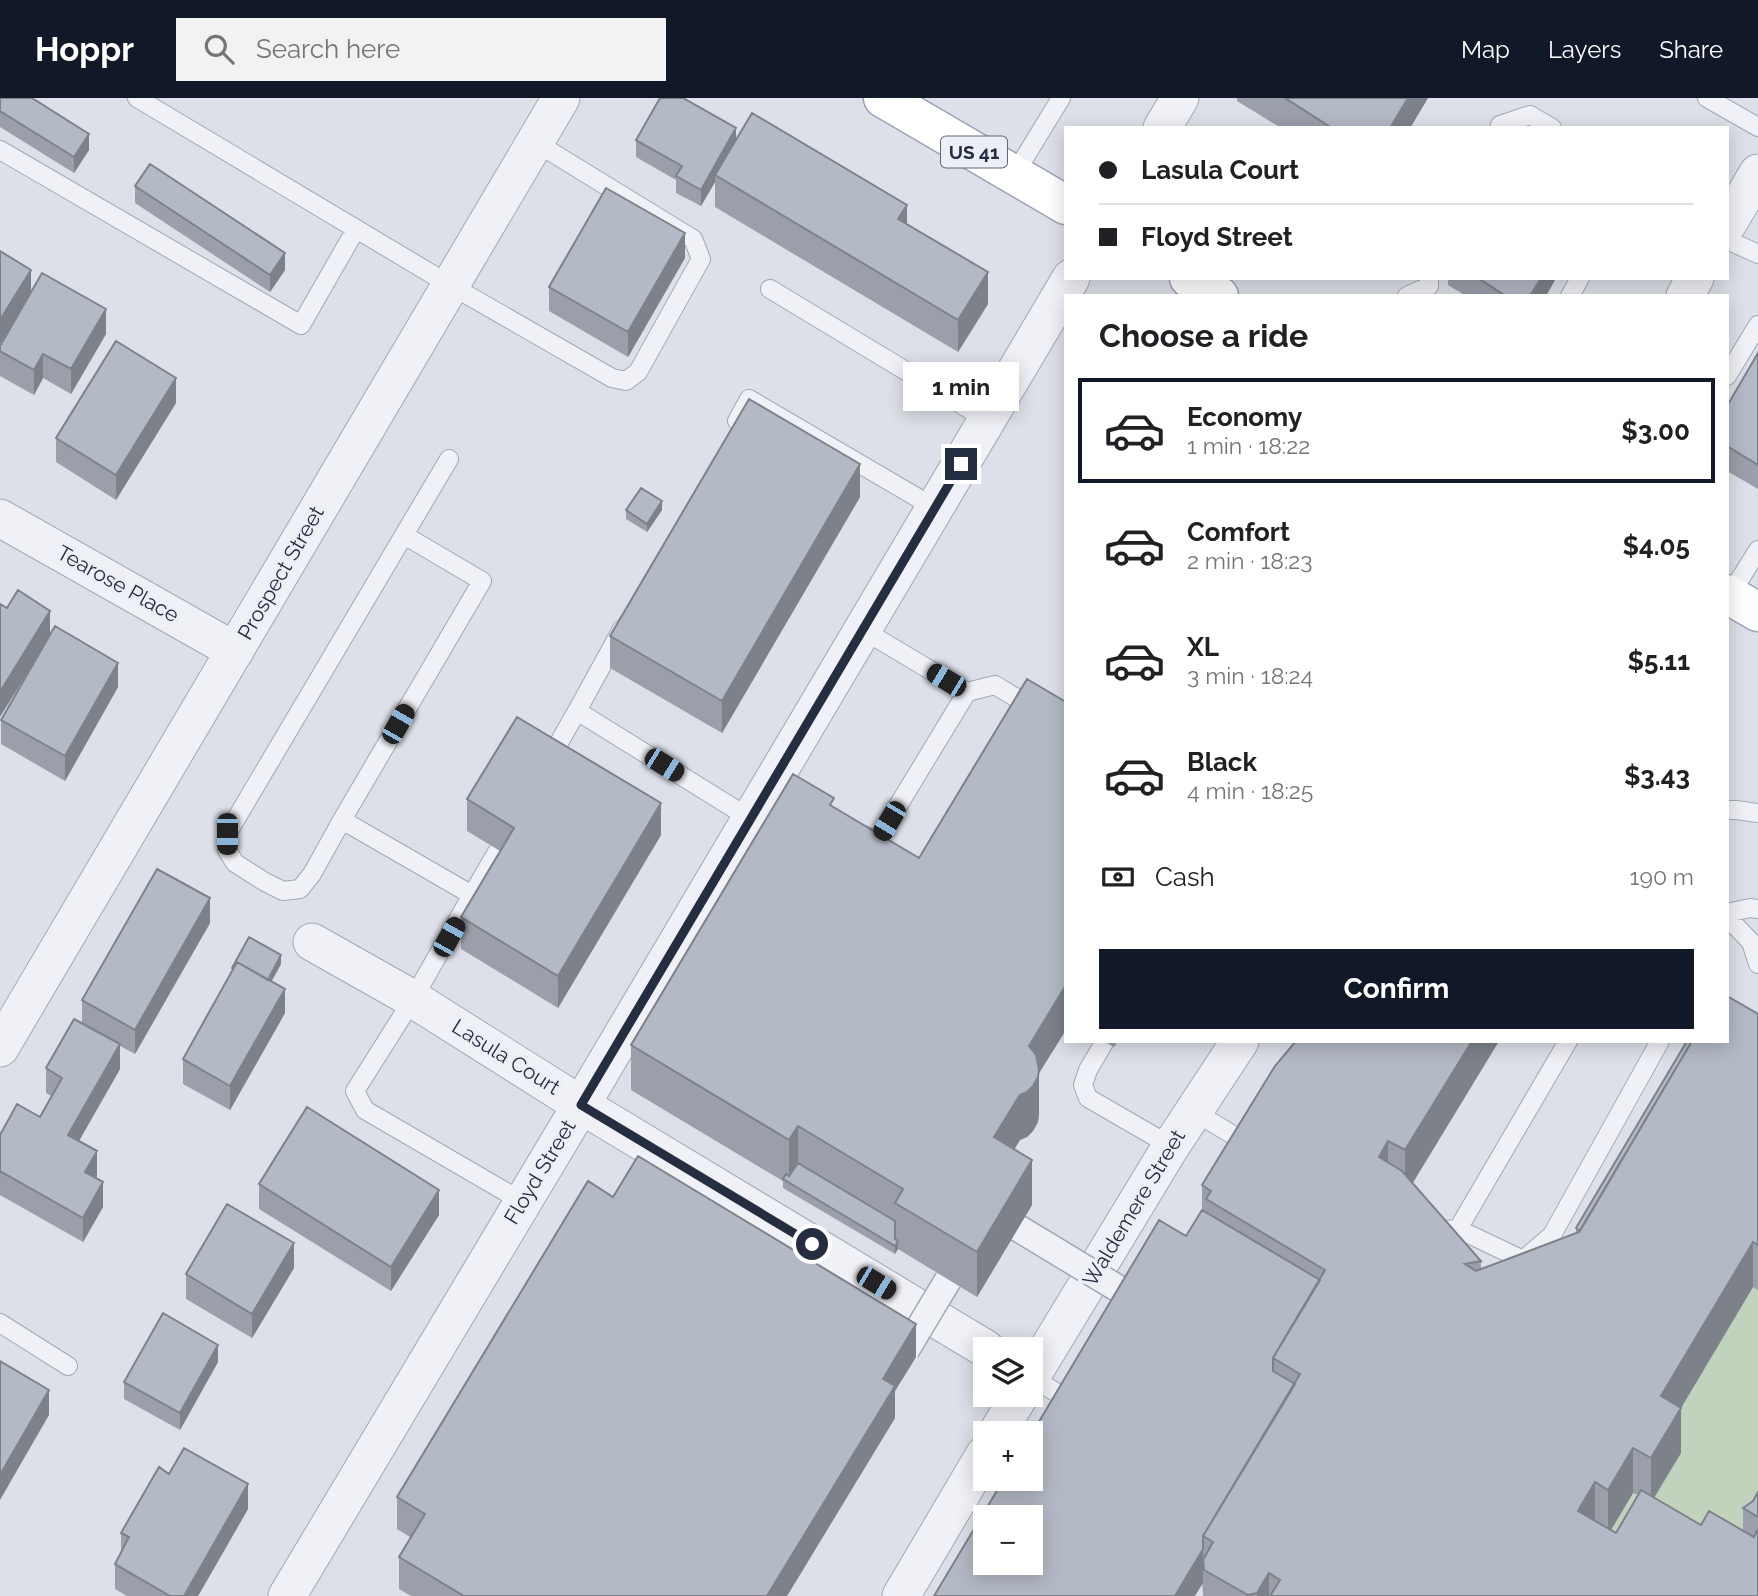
<!DOCTYPE html>
<meta charset="utf-8">
<style>
:root{--surface:#fff;--page:#f2f2f2;--text:#202124;--muted:#757577;--line:#e0e0e0;--accent:#111827}
body{margin:0;font-family:Raleway,sans-serif;background:var(--page);color:var(--text);height:100vh;display:flex;flex-direction:column;font-size:26px;white-space:nowrap}
*{box-sizing:border-box;margin:0}
p{font-size:23px;color:var(--muted)}
.icon{flex:none;width:38px;height:38px;fill:none;stroke:currentColor;stroke-width:2;stroke-linecap:round;stroke-linejoin:round}
.map{position:relative;flex:1;overflow:hidden}
.side{position:absolute;left:1064px;top:196px;width:665px;height:749px;display:flex;flex-direction:column;background:var(--surface);border-radius:0px;box-shadow:0 4px 18px #0003}
.side>*{flex:none}
.hud{position:absolute;left:1064px;top:28px;width:665px;height:154px;border-radius:0px;box-shadow:0 4px 18px #0003;display:grid;align-content:center;height:154px;padding:0 35px;background:var(--surface)}
.fabs{position:absolute;left:973px;top:1239px;display:grid;gap:14px}
.fabs a{display:grid;place-items:center;width:70px;height:70px;border-radius:0px;background:var(--surface);box-shadow:0 4px 18px #0003;font-size:35px}
.end{position:absolute;width:32px;height:32px;margin:-16px;border:9px solid #252d40;background:#fff;box-shadow:0 0 0 4px #fff}
.from{border-radius:50%}
.bubble{position:absolute;height:49px;border-radius:0px;background:var(--surface);box-shadow:0 4px 18px #0003;font-size:23px;font-weight:700;line-height:49px;text-align:center}
.car{position:absolute;width:21px;height:42px;margin:-21px -10px;border-radius:9px;box-shadow:0 0 5px 2px #0007;background:linear-gradient(#222 24%,#8ab4d8 0 40%,#222 0 76%,#8ab4d8 0 86%,#222 0)}
.hud b{display:flex;align-items:center;gap:24px;height:66px;font-size:26px}
.hud b+b{border-top:2px solid var(--line)}
.hud i{width:18px;height:18px;background:var(--text)}
ul{padding:0;list-style:none}
li{display:flex;align-items:center;gap:21px;height:105px;margin:0 14px 10px;padding:0 21px;border:4px solid transparent;border-radius:0px}
li div{flex:1}
li b{display:block;font-size:26px}
li em{font-style:normal;font-weight:700}
li.on{border-color:var(--accent)}
li>.icon{width:63px;height:63px;stroke-width:1.5}
h2{padding:0 35px;font-size:32px;line-height:84px}
.pay{display:flex;align-items:center;gap:18px;height:77px;padding:0 35px;font-size:26px}
.pay p{margin-inline-start:auto}
.button{display:flex;gap:14px;margin-top:auto;padding:14px 35px}
.button a{flex:1;height:80px;border-radius:0px;background:var(--accent);color:#fff;font-size:28px;font-weight:700;line-height:80px;text-align:center}
header{display:flex;align-items:center;gap:42px;box-sizing:border-box;height:98px;padding:0 35px;background:var(--accent);color:#fff}
header strong{font-size:33px}
nav{display:flex;gap:38px;margin-inline-start:auto;font-size:24px}
.search{width:490px;height:63px;background:var(--page);display:flex;align-items:center;gap:18px;box-sizing:border-box;padding:0 24px;border-radius:0px;color:var(--muted);font-size:26px}
.map>svg:first-child{display:block}
.green{fill:#c1d3bd}
.lines{fill:none;stroke-linecap:round;stroke-linejoin:round}
.service-casing{stroke:#a2a7b2;stroke-width:20}
.minor-casing{stroke:#a2a7b2;stroke-width:39}
.primary-casing{stroke:#9ba3b5;stroke-width:41}
.service{stroke:#f0f1f6;stroke-width:18}
.minor{stroke:#f0f1f6;stroke-width:37}
.primary{stroke:#fff;stroke-width:38}
.pedestrian-bridge-casing{stroke:#a2a7b2;stroke-width:29;stroke-linecap:butt}
.pedestrian-bridge{stroke:#f0f1f6;stroke-width:26}
.wall{fill:#9a9fa9;fill-rule:evenodd}
.shaded-wall{fill:#7d828a}
.building{fill:#b3b9c5;stroke:#7d828a;stroke-width:2;fill-rule:evenodd}
.route{stroke:#252d40;stroke-width:9}
.labels{text-anchor:middle;stroke-width:7;stroke-linejoin:round;paint-order:stroke}
.shield{fill:#eceff6;stroke:#616777;stroke-width:2}
.shield-label{font-size:19px;font-weight:bold;fill:#252d40}
.street-label{font-size:21px;fill:#252d40;stroke:#eceff6}
</style>
<header>
<strong>Hoppr</strong>
<div class="search"><svg class="icon" aria-label="search" viewBox="0 0 24 24"><circle cx="10" cy="10" r="6"/><path d="M15 15l6 6"/></svg>Search here</div>
<nav><a>Map</a><a>Layers</a><a>Share</a></nav>
</header>
<div class="map">
<svg width="1758" height="1498" viewBox="0 0 1758 1498">
<rect width="100%" height="100%" fill="#dde0e8"/>
<!-- green -->
<path class="green" d="M1753,1189L1758,1191V1439L1616,1480L1595,1429L1633,1395L1651,1404L1681,1355L1661,1343Z"/>
<g class="lines">
<!-- service casing -->
<g class="service-casing">
<path id="service" d="M137,0L450,187L612,280L626,283L638,274L701,161L693,141L535,44
M1707,0L1758,29
M1499,30L1500,27L1530,17L1552,30
M0,52L301,227L356,131
M1014,77L1061,0
M1727,142L1758,156
M770,191L987,322
M1407,198L1429,188V180
M1570,198L1580,180
M1727,278L1758,227
M737,323L749,301L935,410
M449,361L227,736V752L235,765L265,784L283,793L300,791L312,776L342,722L472,797L413,901L355,993L365,1012L523,1104
M1730,497L1758,452
M622,531L577,613L751,721
M863,532L967,594L876,744L864,737
M967,594L995,587L1066,630
M548,664L577,613
M1727,712H1736L1758,715
M342,722L482,483L404,437
M472,797L497,754
M1727,815L1750,810L1758,811
M1727,819L1751,844L1758,866
M1105,943L1088,972L1083,987L1088,1000L1171,1048
M1193,1013L1253,1049
M1458,1131L1568,943
M1430,1133L1458,1131L1523,1162L1552,1137L1660,943
M0,1225L68,1268
M1031,1279L1070,1303"/>
</g>
<!-- minor casing -->
<g class="minor-casing">
<path id="minor" d="M1162,30L1180,0
M1727,127L1758,75
M1685,198L1695,180
M0,420L235,553
M312,844L413,901L581,1007L986,1251
M0,950L561,0
M1031,1279L1171,1048L1240,943
M997,1335L1020,1297
M287,1498L581,1007L1071,180
M901,1498L985,1356"/>
</g>
<!-- primary casing -->
<g class="primary-casing">
<path id="primary" d="M883,0L1066,107
M1189,180L1219,198
M1727,496L1758,514"/>
</g>
<!-- service -->
<use href="#service" class="service"/>
<!-- minor -->
<use href="#minor" class="minor"/>
<!-- primary -->
<use href="#primary" class="primary"/>
<!-- pedestrian-bridge casing -->
<g class="pedestrian-bridge-casing">
<path id="pedestrian-bridge" d="M1018,1130L1132,1199
M906,1252L948,1182"/>
</g>
<!-- pedestrian-bridge -->
<use href="#pedestrian-bridge" class="pedestrian-bridge"/>
</g>
<!-- wall -->
<path class="wall" d="M0,0L89,52L74,75L0,29Z
M1237,0H1428L1410,30H1281L1237,3Z
M736,41L907,126L988,206L958,254L715,109V84L701,108L676,95V82L636,59V42Z
M135,88L285,172L270,194L135,105Z
M685,160L628,259L549,213V189Z
M1448,180H1556L1546,198H1466L1448,187Z
M31,194L106,236L71,296L43,280L34,297L0,278V248Z
M1758,255V391L1727,373V308Z
M176,305L116,402L56,364V340Z
M860,399L722,635L610,570V538Z
M626,412H662L647,434L626,421Z
M50,536L118,589L65,683L1,646V622L33,566L0,619Z
M1066,604V932L1039,975V1016L1038,1024L1033,1033L1027,1039L1020,1042L1014,1051L1032,1107L977,1199L898,1151L895,1156L783,1090V1083L631,992V947L834,710L919,760Z
M467,701L661,737L558,910L461,851V819L500,753L467,733Z
M210,825L135,956L120,948V971L79,1043L97,1078L96,1080L103,1109L83,1144L0,1097V1037L40,1019L51,998L46,995V970L82,925V902Z
M281,866L271,884L285,915L230,1012L183,986V961L232,874V870Z
M1758,916V1192L1753,1189L1681,1310V1355L1654,1399L1701,1427L1743,1432V1410L1753,1403L1758,1394V1498H1203L1186,1138L1202,1112V1087L1296,943H1499L1413,1085L1481,1163V1171L1576,1136V1130ZM1633,1395L1638,1397L1616,1435L1611,1432Z
M1103,943H1118L1114,949Z
M259,1086L439,1117L391,1193L259,1111Z
M613,1099L916,1259L895,1293V1320L787,1498H411L399,1491V1459L410,1439L397,1431V1399Z
M294,1170L252,1240L186,1201V1176Z
M218,1264L180,1332L124,1301V1284Z
M169,1376L248,1411L198,1498H127L115,1491V1466L121,1454V1435Z"/>
<!-- shaded-wall -->
<path class="shaded-wall" d="M1408,0H1428L1410,30H1390Z
M736,30V47L715,77V84L701,108V92Z
M89,36V52L74,75V59Z
M907,107V139L898,121Z
M685,135V160L628,259V234Z
M285,155V172L270,194V177Z
M31,172V197L0,246V222Z
M988,174V206L958,254V222Z
M1541,180H1556L1546,198H1530Z
M106,211V236L71,296V271Z
M43,256V280L34,297V272Z
M176,280V305L116,402V377Z
M860,366V399L722,635V603Z
M662,403V412L647,434V426Z
M50,513V538L0,619V594Z
M118,565V589L65,683V658Z
M661,705V737L558,910V878Z
M210,800V825L135,956V932Z
M281,857V866L264,897V888Z
M1066,887V932L1039,975V1016L1038,1024L1033,1033L1027,1039L1020,1042L994,1084V1039L1020,997L1029,948Z
M285,891V915L230,1012V988Z
M1472,943H1499L1405,1097V1052Z
M120,946V971L68,1062V1037Z
M798,1028V1073L789,1087V1042Z
M1388,1043V1088L1379,1059Z
M97,1053V1078L85,1099V1074Z
M1032,1062V1107L977,1199V1154Z
M103,1084V1109L83,1144V1120Z
M439,1092V1117L391,1193V1169Z
M898,1143V1151L895,1156V1148Z
M1753,1144V1189L1681,1310V1355L1651,1405V1360L1661,1298Z
M294,1145V1170L252,1240V1216Z
M916,1226V1259L895,1293V1320L787,1498H767L883,1281Z
M218,1247V1264L180,1332V1315Z
M49,1292V1317L0,1402V1377Z
M1633,1350V1395L1608,1437V1392Z
M1595,1384V1429L1578,1413Z
M248,1386V1411L198,1498H184Z
M1203,1451V1485L1195,1498H1175Z
M1269,1475V1498H1257V1495Z"/>
<!-- building -->
<path class="building" d="M0,0H32L89,36L74,59L0,13Z
M660,0H683L736,30L701,92L676,78L682,68L636,42Z
M1285,0H1408L1390,30H1332Z
M752,15L907,107L898,121L988,174L958,222L715,77Z
M150,66L285,155L270,177L135,88Z
M606,90L685,135L628,234L549,189Z
M0,153L31,172L0,222Z
M42,175L106,211L71,271L43,256L34,272L0,253V248Z
M1478,180H1541L1530,198H1506Z
M116,243L176,280L116,377L56,340Z
M1758,255V367L1727,348V308Z
M749,301L860,366L722,603L610,538Z
M641,390L662,403L647,426L626,412Z
M18,492L50,513L0,594V506L7,510Z
M55,528L118,565L65,658L1,622Z
M1027,581L1066,604V887L1029,948L1036,957L1039,971L1038,979L1033,988L1027,994L1020,997L994,1039L1032,1062L977,1154L895,1105L903,1091L798,1028L789,1042L631,947L793,676L834,700L830,707L919,760Z
M517,619L661,705L558,878L461,819L514,730L467,701Z
M157,771L210,800L135,932L82,902Z
M249,839L281,857L268,882L237,864L233,871L232,870Z
M237,864L285,891L230,988L183,961Z
M1727,898L1758,916V1147L1753,1144L1661,1298L1681,1310L1651,1360L1633,1350L1608,1392L1595,1384L1578,1413L1616,1435L1641,1392L1701,1427L1709,1413L1754,1439L1758,1431V1498H1270L1280,1482L1269,1475L1257,1495L1248,1497L1204,1472L1203,1462L1213,1444L1203,1438L1300,1276L1273,1260L1325,1172L1206,1101L1211,1093L1202,1087L1275,968L1296,943H1472L1405,1052L1388,1043L1379,1059L1402,1073L1481,1163L1465,1166L1476,1173L1579,1134L1692,943H1727Z
M74,921L120,946L68,1037L97,1053L85,1074L103,1084L83,1120L0,1073V1037L17,1006L40,1019L62,980L46,970Z
M1687,943H1692L1580,1133L1576,1130Z
M307,1009L439,1092L391,1169L259,1086Z
M638,1058L916,1226L883,1281L895,1288L767,1498H464L399,1459L425,1416L397,1399L588,1083L613,1099Z
M798,1065L895,1123V1141L898,1143L895,1148L783,1081L786,1076L789,1078Z
M227,1106L294,1145L252,1216L186,1176Z
M1202,1112L1320,1182L1273,1260V1273L1295,1286L1203,1438V1451L1175,1498H934L1004,1381H1031V1337L1159,1122L1186,1138ZM985,1419H1031V1465H985Z
M163,1215L218,1247L180,1315L124,1284Z
M0,1263L49,1292L0,1377Z
M184,1350L248,1386L184,1498H170L115,1466L129,1439L121,1435L159,1369L169,1376Z
M1758,1394V1419L1743,1410L1753,1403Z"/>
<g class="lines">
<!-- route -->
<path class="route" d="M812,1146L581,1007L961,366"/>
</g>
<g class="labels">
<!-- shield labels -->
<rect class="shield" x="941" y="38.5" width="66" height="31" rx="5"/>
<g class="shield-label">
<text x="974" y="61">US 41</text>
</g>
<!-- street labels -->
<g class="street-label">
<text transform="translate(281 475) rotate(-60)" y="7">Prospect Street</text>
<text transform="translate(118 486) rotate(29)" y="7">Tearose Place</text>
<text transform="translate(506 959) rotate(32)" y="7">Lasula Court</text>
<text transform="translate(540 1074) rotate(-59)" y="7">Floyd Street</text>
<text transform="translate(1134 1110) rotate(-59)" y="7">Waldemere Street</text>
</g>
</g>
</svg>
<div class="fabs">
<a><svg class="icon" aria-label="layers" viewBox="0 0 24 24"><path d="M12 4l9 5-9 5-9-5zM3 14l9 5 9-5"/></svg></a>
<a>+</a>
<a>−</a>
</div>
<i class="end from" style="left:812px;top:1146px"></i>
<i class="end" style="left:961px;top:366px"></i>
<div class="bubble" style="left:903px;top:264px;width:116px">1 min</div>
<i class="car" style="left:946px;top:582px;rotate:301deg"></i>
<i class="car" style="left:398px;top:626px;rotate:30deg"></i>
<i class="car" style="left:664px;top:667px;rotate:122deg"></i>
<i class="car" style="left:889px;top:723px;rotate:211deg"></i>
<i class="car" style="left:227px;top:736px;rotate:180deg"></i>
<i class="car" style="left:449px;top:839px;rotate:29deg"></i>
<i class="car" style="left:876px;top:1185px;rotate:121deg"></i>
<div class="hud">
<b><i class="from"></i>Lasula Court</b>
<b><i></i>Floyd Street</b>
</div>
<section class="side">
<h2>Choose a ride</h2>
<ul>
<li class="on"><svg class="icon" aria-label="car" viewBox="0 0 24 24"><path d="M5 17H2v-5l4-1 3-4h7l3 4 3 1v5h-3M9 17h6M6 11h13"/><circle cx="7" cy="17" r="2"/><circle cx="17" cy="17" r="2"/></svg><div><b>Economy</b><p>1 min · 18:22</p></div><em>$3.00</em></li>
<li><svg class="icon" aria-label="car" viewBox="0 0 24 24"><path d="M5 17H2v-5l4-1 3-4h7l3 4 3 1v5h-3M9 17h6M6 11h13"/><circle cx="7" cy="17" r="2"/><circle cx="17" cy="17" r="2"/></svg><div><b>Comfort</b><p>2 min · 18:23</p></div><em>$4.05</em></li>
<li><svg class="icon" aria-label="car" viewBox="0 0 24 24"><path d="M5 17H2v-5l4-1 3-4h7l3 4 3 1v5h-3M9 17h6M6 11h13"/><circle cx="7" cy="17" r="2"/><circle cx="17" cy="17" r="2"/></svg><div><b>XL</b><p>3 min · 18:24</p></div><em>$5.11</em></li>
<li><svg class="icon" aria-label="car" viewBox="0 0 24 24"><path d="M5 17H2v-5l4-1 3-4h7l3 4 3 1v5h-3M9 17h6M6 11h13"/><circle cx="7" cy="17" r="2"/><circle cx="17" cy="17" r="2"/></svg><div><b>Black</b><p>4 min · 18:25</p></div><em>$3.43</em></li>
</ul>
<div class="pay"><svg class="icon" aria-label="cash" viewBox="0 0 24 24"><path d="M3 7h18v10H3z"/><circle cx="12" cy="12" r="2"/></svg>Cash<p>190 m</p></div>
<div class="button"><a>Confirm</a></div>
</section>
</div>
